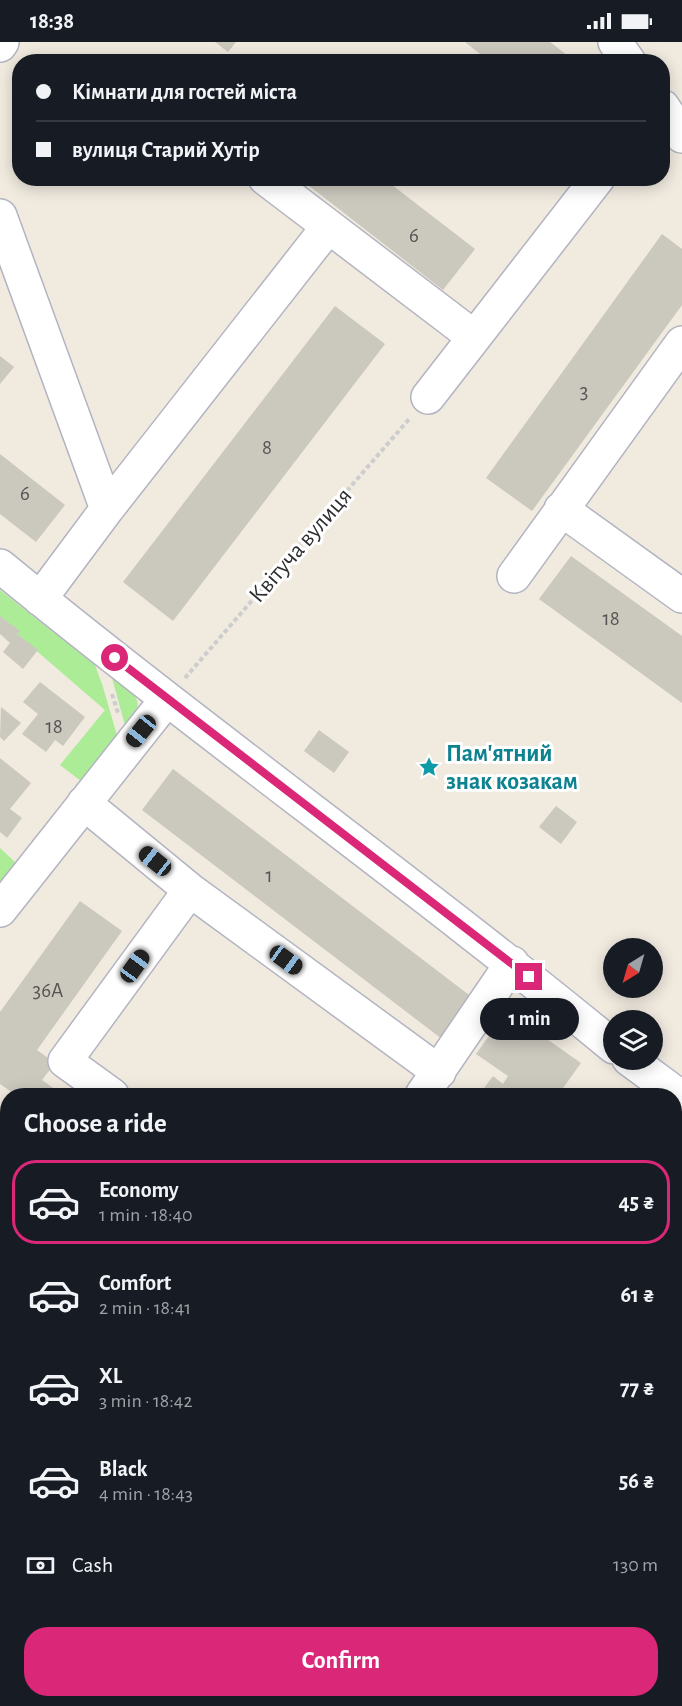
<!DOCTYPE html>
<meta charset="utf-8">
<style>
:root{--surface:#171b24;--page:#20242c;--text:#f1f3f6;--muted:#9ea1a6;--line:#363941;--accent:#db2777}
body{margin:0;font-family:"Alegreya Sans",sans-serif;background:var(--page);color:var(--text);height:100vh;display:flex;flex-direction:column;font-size:22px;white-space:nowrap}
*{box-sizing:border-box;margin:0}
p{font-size:20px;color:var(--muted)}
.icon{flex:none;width:33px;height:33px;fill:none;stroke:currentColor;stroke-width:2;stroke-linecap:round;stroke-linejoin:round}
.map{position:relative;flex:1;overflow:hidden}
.side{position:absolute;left:0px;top:1046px;width:682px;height:620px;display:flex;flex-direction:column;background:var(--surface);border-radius:24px 24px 0 0;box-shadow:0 3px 15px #0003}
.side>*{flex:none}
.guide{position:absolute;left:12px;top:12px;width:658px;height:132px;border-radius:24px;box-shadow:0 3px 15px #0003;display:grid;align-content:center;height:132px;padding:0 24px;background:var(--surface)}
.needle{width:39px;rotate:217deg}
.controls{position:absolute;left:603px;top:896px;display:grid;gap:12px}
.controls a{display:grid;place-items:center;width:60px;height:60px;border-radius:50%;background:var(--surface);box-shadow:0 3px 15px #0003;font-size:30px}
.end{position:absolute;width:27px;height:27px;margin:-14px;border:8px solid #db2777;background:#fff;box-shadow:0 0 0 3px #fff}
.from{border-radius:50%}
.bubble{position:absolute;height:42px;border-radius:21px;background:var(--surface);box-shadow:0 3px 15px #0003;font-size:20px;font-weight:700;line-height:42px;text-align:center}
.car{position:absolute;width:18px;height:36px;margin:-18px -9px;border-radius:8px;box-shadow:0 0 4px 2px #0007;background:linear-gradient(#222 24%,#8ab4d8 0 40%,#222 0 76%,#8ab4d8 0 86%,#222 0)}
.guide b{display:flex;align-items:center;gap:21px;height:57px;font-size:22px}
.guide b+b{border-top:2px solid var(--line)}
.guide i{width:15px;height:15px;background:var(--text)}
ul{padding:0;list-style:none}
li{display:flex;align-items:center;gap:18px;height:84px;margin:0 12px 9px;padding:0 12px;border:3px solid transparent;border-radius:24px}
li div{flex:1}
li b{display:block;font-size:22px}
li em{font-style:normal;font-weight:700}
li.current{border-color:var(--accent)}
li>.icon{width:54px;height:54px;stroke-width:1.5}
h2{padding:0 24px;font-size:27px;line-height:72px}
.pay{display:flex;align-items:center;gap:15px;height:66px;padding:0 24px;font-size:22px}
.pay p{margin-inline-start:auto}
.button{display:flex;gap:12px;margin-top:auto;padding:12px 24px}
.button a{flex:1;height:69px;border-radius:24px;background:var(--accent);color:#fff;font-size:24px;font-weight:700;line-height:69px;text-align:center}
.status{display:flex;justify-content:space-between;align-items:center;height:42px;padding:0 30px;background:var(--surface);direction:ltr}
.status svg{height:16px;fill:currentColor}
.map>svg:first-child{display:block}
.green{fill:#acec97}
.building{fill:#cbc8be}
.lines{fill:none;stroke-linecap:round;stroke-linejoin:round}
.minor-casing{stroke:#b3b4c2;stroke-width:36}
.major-casing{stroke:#cdcdcd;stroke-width:36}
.path{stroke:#cdcdcd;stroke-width:4;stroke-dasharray:4.5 3;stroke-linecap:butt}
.minor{stroke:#fff;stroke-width:33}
.major{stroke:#ffe756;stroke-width:33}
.route{stroke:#db2777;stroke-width:8}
.labels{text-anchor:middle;stroke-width:6;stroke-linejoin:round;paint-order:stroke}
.number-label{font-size:21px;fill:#555452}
.street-label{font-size:24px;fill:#2e2e2e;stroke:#fff}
.culture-label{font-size:24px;font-weight:bold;fill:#0d838f;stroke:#fff;text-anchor:start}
</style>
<div class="status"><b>18:38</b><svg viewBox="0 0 49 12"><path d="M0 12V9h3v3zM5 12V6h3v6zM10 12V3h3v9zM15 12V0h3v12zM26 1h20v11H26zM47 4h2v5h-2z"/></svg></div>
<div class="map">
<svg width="682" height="1664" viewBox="0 0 682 1664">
<rect width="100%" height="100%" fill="#f0eadf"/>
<!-- green -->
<path class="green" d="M0,548L95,623L103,645L118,697L81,739L60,723L105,668L17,592L19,589L0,574Z
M112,636C138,656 147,656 126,687Z
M0,806L15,820L17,824L0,850Z"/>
<!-- building -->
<path class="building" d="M215,0H236L228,10Z
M465,0H550L576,20H490Z
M299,136H383L475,207L443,248Z
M662,192L682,207V263L532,469L486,436Z
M335,264L385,302L173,579L123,540Z
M0,314L14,325L0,342Z
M0,412L65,463L36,500L0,472Z
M571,514L682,594V661L539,557Z
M0,574L20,589L17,592L38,608L23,627L3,610L10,601L0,592Z
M40,640L85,675L63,704L55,698L46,710L22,692L38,672L23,660Z
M1,665L21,681L4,699L0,695Z
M319,688L349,710L334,731L304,709Z
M0,716L31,741L10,767L22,776L7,796L0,790Z
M173,727L473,956L442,997L142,768Z
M556,764L577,780L561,802L539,785Z
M80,859L122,889L37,1008L55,1021L42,1038L63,1053H16L0,1042V970Z
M507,969L581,1021L558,1053H479L493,1034L503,1042L508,1034L476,1012Z"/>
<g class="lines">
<!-- minor casing -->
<g class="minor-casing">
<path id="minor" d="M615,0L629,20
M0,3L2,0
M663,65L682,94
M265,136L474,295
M0,174L107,467
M428,355L598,136
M561,467L682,554
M0,524C201,689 413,840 614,1005
M514,534L682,301
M40,557L107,467L328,185
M84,761L190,848L439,1030
M0,868L167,657
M629,1017L682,1056
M112,1053L65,1019L190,848
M422,1053L512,921
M0,1106L8,1111
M87,1658L96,1664"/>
</g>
<!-- major casing -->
<g class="major-casing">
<path id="major" d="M675,1157L682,1147
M289,1664L294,1658"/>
</g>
<!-- path -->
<path class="path" d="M185,636L410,376
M112,652L118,671"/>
<!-- minor -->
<use href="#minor" class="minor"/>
<!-- major -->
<use href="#major" class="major"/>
</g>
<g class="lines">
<!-- route -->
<path class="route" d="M115,616L529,935"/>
</g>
<!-- icons -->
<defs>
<g id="sight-bare" transform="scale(1.62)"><path d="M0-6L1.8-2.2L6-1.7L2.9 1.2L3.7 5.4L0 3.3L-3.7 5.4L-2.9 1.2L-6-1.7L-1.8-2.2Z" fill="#0f9aa8" stroke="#fff" stroke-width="2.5" paint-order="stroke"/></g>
</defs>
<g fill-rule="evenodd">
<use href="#sight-bare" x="429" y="725"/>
</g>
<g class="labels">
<!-- number labels -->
<g class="number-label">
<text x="414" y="200">6</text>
<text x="584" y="356">3</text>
<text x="267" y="412">8</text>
<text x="25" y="458">6</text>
<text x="611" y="583">18</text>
<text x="54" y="691">18</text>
<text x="269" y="840">1</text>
<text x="48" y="955">36А</text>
</g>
<!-- street labels -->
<g class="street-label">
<text transform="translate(300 503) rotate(-49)" y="8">Квітуча вулиця</text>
</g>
<!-- culture labels -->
<g class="culture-label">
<text x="446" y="719">Пам'ятний<tspan x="446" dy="28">знак козакам</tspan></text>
</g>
</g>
</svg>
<div class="controls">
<a><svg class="needle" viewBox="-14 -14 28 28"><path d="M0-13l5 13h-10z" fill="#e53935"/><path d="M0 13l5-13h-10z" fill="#9ea1a6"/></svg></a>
<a><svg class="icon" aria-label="layers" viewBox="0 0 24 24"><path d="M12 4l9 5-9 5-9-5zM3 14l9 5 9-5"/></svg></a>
</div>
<i class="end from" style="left:115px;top:616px"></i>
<i class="end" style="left:529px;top:935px"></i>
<div class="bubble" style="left:480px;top:956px;width:99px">1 min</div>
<i class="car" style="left:141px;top:689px;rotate:219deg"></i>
<i class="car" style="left:155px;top:819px;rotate:309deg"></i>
<i class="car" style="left:286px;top:918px;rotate:126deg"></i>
<i class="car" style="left:135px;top:924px;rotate:36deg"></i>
<div class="guide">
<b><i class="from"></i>Кімнати для гостей міста</b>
<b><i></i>вулиця Старий Хутір</b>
</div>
<section class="side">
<h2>Choose a ride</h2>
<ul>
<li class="current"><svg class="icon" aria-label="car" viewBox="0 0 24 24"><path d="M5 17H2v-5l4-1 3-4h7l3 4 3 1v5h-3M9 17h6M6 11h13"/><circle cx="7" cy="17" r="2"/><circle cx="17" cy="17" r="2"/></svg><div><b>Economy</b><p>1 min · 18:40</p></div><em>45 ₴</em></li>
<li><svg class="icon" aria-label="car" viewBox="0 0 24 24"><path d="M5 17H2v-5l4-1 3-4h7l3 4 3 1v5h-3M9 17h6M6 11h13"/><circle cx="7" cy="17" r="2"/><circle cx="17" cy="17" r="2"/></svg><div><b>Comfort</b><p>2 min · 18:41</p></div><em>61 ₴</em></li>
<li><svg class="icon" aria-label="car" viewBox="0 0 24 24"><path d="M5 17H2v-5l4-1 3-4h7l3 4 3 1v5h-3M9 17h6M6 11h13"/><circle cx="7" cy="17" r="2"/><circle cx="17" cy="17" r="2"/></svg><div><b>XL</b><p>3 min · 18:42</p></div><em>77 ₴</em></li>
<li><svg class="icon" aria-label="car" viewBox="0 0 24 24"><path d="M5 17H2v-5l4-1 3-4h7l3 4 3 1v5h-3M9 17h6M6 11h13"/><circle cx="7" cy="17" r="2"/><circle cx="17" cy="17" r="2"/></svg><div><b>Black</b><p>4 min · 18:43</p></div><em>56 ₴</em></li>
</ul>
<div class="pay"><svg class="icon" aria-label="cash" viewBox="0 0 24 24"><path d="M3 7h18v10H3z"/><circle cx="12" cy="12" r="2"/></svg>Cash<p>130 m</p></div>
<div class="button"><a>Confirm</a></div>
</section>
</div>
